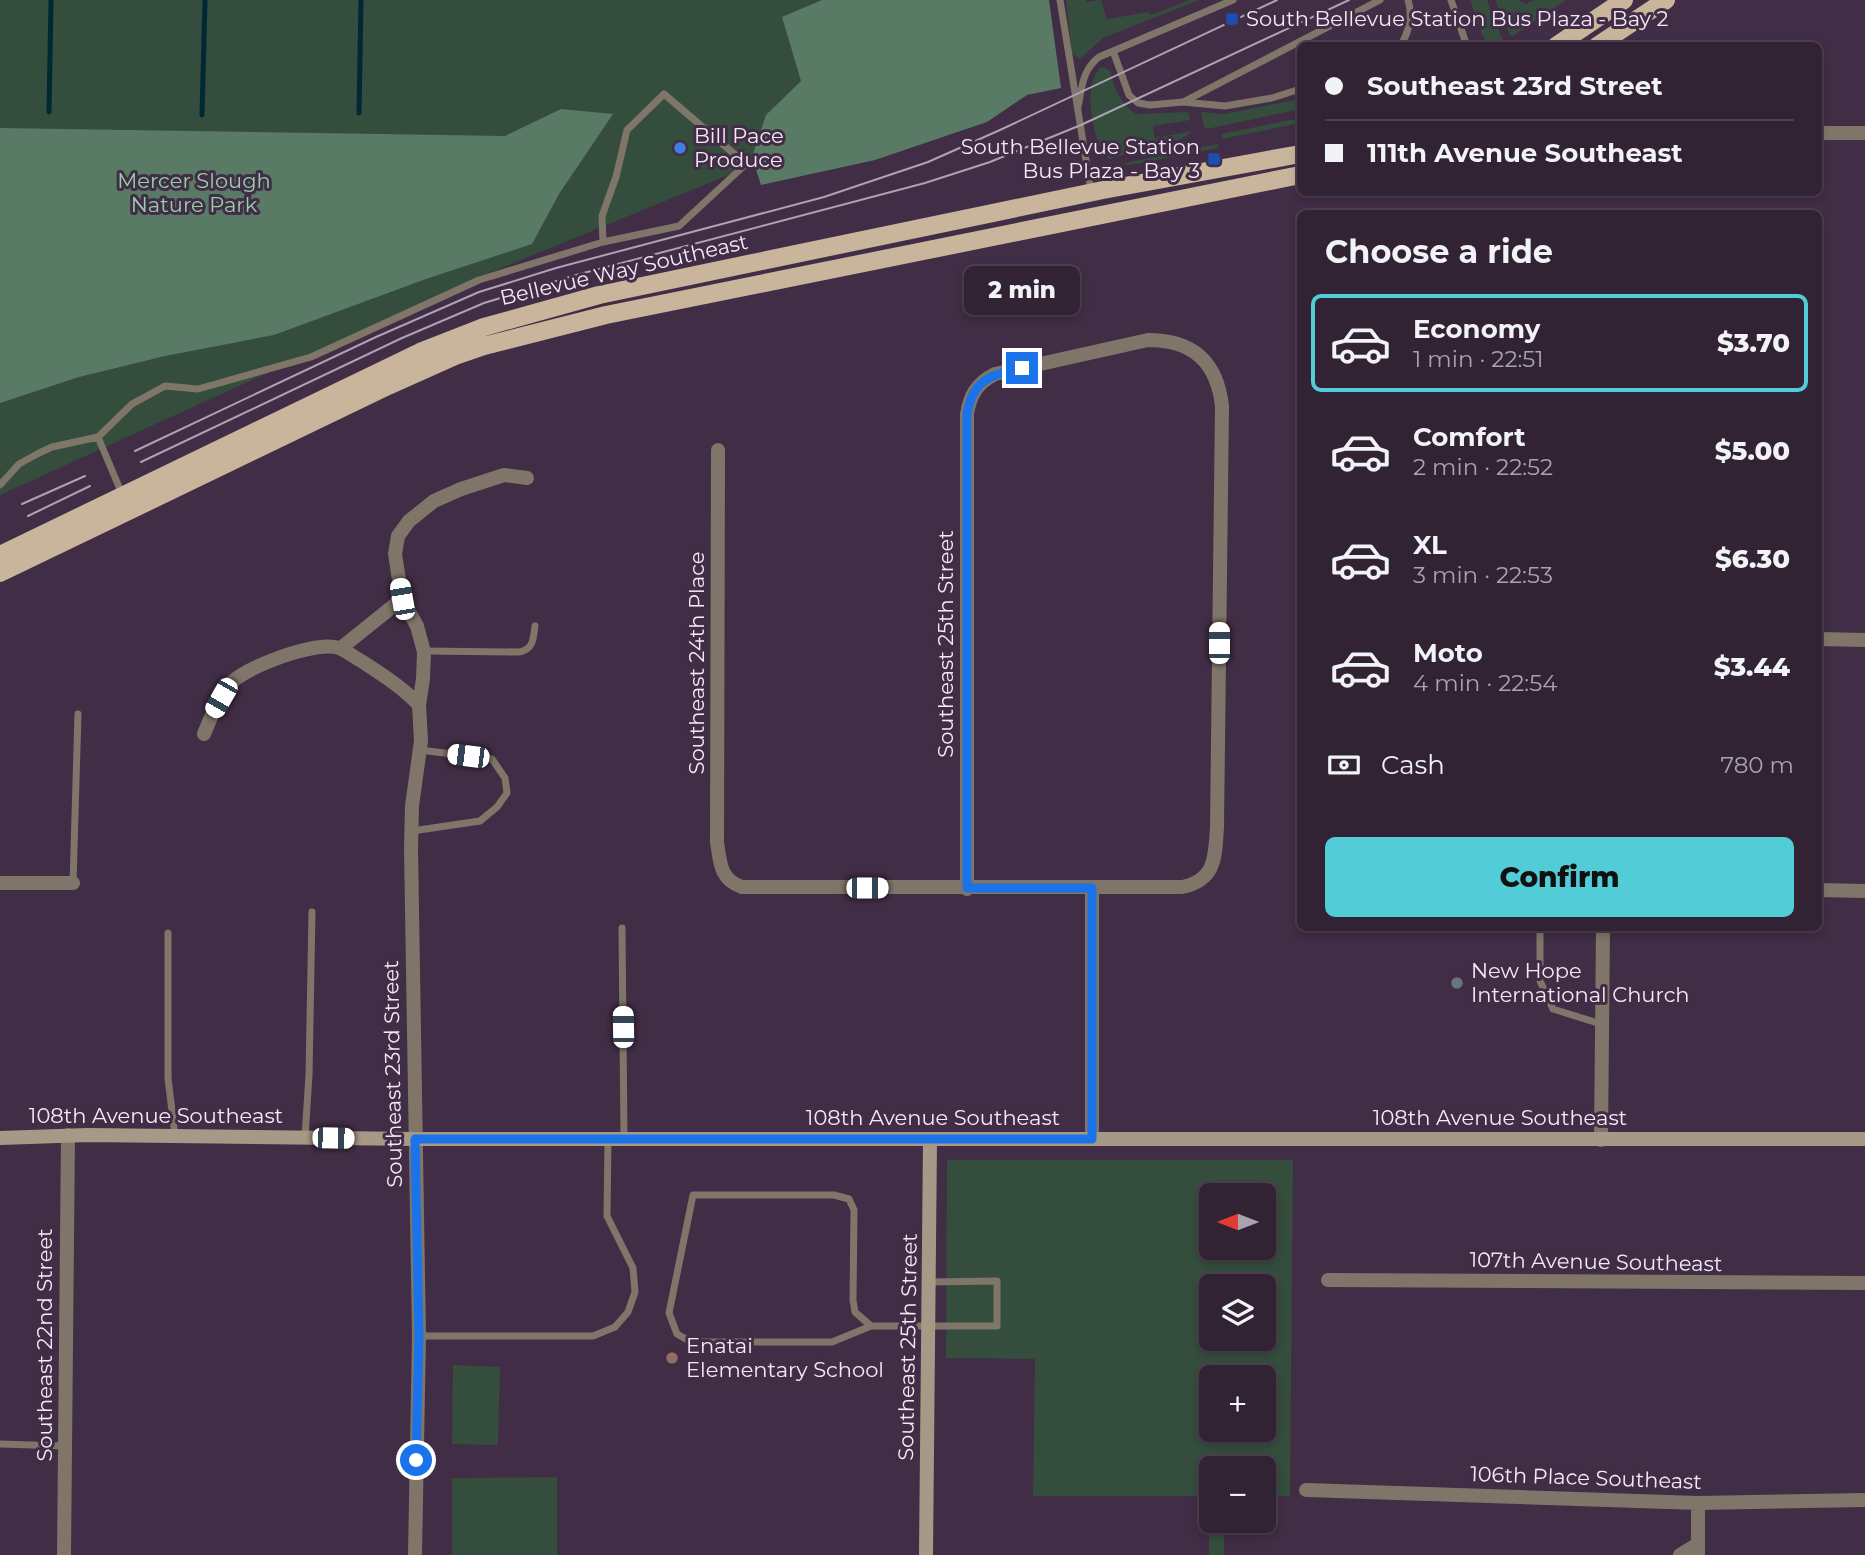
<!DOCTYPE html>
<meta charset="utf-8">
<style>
:root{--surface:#312234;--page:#3d2f40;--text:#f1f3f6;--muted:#a8a4ac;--line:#4c3f4f;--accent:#52ccd6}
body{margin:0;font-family:Montserrat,sans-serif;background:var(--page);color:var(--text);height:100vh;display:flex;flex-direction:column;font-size:26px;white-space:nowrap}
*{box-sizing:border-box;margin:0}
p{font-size:23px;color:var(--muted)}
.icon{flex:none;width:38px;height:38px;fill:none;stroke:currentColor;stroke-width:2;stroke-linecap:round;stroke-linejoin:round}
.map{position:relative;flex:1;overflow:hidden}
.sheet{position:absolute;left:1297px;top:210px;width:525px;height:721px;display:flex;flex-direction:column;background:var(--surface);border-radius:10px;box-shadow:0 4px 10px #0003,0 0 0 2px var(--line)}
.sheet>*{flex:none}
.banner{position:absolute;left:1297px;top:42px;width:525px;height:154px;border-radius:10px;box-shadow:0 4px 10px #0003,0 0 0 2px var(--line);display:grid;align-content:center;height:154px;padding:0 28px;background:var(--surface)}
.needle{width:46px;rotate:270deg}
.controls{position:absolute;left:1199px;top:1183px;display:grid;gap:14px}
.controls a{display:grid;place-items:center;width:77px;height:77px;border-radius:10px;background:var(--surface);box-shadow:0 4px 10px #0003,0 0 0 2px var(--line);font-size:35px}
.end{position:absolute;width:32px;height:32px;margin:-16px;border:9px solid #1a73e8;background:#fff;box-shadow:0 0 0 4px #fff}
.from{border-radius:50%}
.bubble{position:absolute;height:49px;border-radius:10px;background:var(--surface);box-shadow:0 4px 10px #0003,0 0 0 2px var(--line);font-size:23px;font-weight:800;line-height:49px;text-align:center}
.car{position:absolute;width:21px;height:42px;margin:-21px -10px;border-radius:9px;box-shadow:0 0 5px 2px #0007;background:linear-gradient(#fff 24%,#345 0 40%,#fff 0 76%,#345 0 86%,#fff 0)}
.banner b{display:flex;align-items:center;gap:24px;height:66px;font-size:26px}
.banner b+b{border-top:2px solid var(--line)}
.banner i{width:18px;height:18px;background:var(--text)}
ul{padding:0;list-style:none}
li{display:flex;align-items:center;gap:21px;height:98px;margin:0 14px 10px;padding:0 14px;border:4px solid transparent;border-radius:10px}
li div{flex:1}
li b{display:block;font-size:26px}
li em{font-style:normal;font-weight:800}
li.current{border-color:var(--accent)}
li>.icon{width:63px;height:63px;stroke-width:1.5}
h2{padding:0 28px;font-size:32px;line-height:84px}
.pay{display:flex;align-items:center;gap:18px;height:77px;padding:0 28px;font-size:26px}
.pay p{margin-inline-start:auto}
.primary-button{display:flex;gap:14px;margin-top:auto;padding:14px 28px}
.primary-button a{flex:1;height:80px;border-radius:10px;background:var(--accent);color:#111;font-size:28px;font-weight:800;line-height:80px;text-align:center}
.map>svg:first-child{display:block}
.green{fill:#344d3d;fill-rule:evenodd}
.forest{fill:#597a65}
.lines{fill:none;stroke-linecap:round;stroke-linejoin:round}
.stream{stroke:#002934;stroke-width:5}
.lane{stroke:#7f7669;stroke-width:7}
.street{stroke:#7f7669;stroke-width:14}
.secondary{stroke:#a89986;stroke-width:14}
.primary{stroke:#c8b59c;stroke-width:18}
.tram{stroke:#afa0b2;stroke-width:2}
.route{stroke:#1a73e8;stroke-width:9}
.transit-dot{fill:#1a4fb4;stroke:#412d45;stroke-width:2.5}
.shop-dot{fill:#3f7fe0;stroke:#412d45;stroke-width:2.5}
.worship-dot{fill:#6b7280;stroke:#412d45;stroke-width:2.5}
.education-dot{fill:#8d6e63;stroke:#412d45;stroke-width:2.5}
.labels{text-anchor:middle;stroke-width:6;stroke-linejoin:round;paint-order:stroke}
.poi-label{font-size:21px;fill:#f5e8f7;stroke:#412d45;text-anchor:start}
.park-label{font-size:21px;fill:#94cfaa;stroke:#412d45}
.street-label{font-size:21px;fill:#f5e8f7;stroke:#412d45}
</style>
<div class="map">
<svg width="1865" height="1555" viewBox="0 0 1865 1555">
<rect width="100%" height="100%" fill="#412d45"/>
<!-- green -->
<path class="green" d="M0,0H992L990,68L465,283L0,495Z
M1066,0H1086L1087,2L1101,0L1107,19L1149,12L1150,15L1190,0H1199L1103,38L1080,59L1072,53Z
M1470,0H1487L1503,41L1490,45L1484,39Z
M1495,0H1519L1526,4L1535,0H1566L1513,36L1510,35Z
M1104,67L1110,71C1115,90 1120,103 1136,114L1188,112L1190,120L1153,126L1155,138L1192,131C1179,144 1167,141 1151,146C1137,151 1123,155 1109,159C1092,143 1082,85 1100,68Z
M1300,99V109L1207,129L1204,127L1201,112L1224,114Z
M1300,118V123L1222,139L1221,134Z
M1218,144V148L1130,165L1120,164Z
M947,1160H1293L1290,1496H1264V1468H1211V1521H1224V1555H1209V1496H1033L1035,1359L946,1358ZM1211,1195H1264V1248H1211ZM1211,1286H1264V1339H1211ZM1211,1377H1264V1430H1211Z
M453,1365L500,1367L498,1445L452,1444Z
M557,1477V1555H452V1478Z"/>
<!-- forest -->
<path class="forest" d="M822,0H1049L1061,88L1027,95L987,122L875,160L761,185L752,157L766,115L801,81L782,17Z
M561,109L613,114L559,194L532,244L426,279L274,335L165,356L79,377L0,403V128L505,136Z"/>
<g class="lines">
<!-- stream -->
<path class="stream" d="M49,112L51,0
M359,113L361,0
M202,115L205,0"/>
<!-- lane -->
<path class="lane" d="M1060,0L1091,191
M1451,0L1467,46
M1400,46C1409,33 1413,15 1408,0
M1113,51L1129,95L1138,103L1150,105L1183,102L1225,106L1272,98L1300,89
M1185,101L1380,0
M1078,107C1082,88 1082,70 1099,57L1233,0
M98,437L122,494
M0,485L19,464L39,453L52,447L98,437L132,404L165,386L198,389L311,357L479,280L603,242L679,226L746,164L664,94L627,130L616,177L602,216L603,242
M424,651L520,652C534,648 533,639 535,626
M412,831L480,821L497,807L507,793L505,778L492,759L420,750
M73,883L78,714
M622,928L624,1138
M1540,928V981L1553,1009L1601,1024
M168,933V1078L175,1136
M305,1137L309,1075L312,912
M871,1326L855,1312L853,1300L854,1210L849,1199L834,1195H693L669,1313L677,1334L691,1342H832L871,1326H997V1281L930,1282
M419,1336H593L615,1327L628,1312L635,1292L633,1268L607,1216L608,1139
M0,1444L64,1446"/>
<!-- street -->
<path class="street" d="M1818,133H1865
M718,450L717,842C720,862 720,880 742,887H1182C1216,880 1215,857 1217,827L1222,406C1217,362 1193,340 1148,340L995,374C977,383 970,395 967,414V889
M402,599L417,626L424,652L423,679L419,705L421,741L412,806L411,848L419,1336L415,1555
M1818,639L1865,640
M341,648L402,599L395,554L398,536L409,521L434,501L461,489L504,475L527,478
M204,734C211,717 218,699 229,685C244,667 317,640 339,648C347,651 355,658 363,662C383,675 402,687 419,705
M0,883H73
M1092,888V1139
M1818,890L1865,891
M1601,1140L1603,928
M1328,1280L1865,1283
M1306,1490L1698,1503L1865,1500
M1698,1503V1555
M64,1555L68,1135
M1680,1555L1698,1544"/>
<!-- secondary -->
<path class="secondary" d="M0,1138L88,1135L415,1139H1865
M926,1555L930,1139"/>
<!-- primary -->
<path class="primary" d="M1556,46L1624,0
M1597,46L1666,0
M0,555L420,352L484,327L599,295L1103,190L1300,154
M0,573L388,386L455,356L484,346L606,315L1300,175"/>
<!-- tram -->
<path class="tram" d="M135,451L376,337L479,292L556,268L824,197L928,162L1000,130L1277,0
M141,462L402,338L484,303L576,275L925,183L990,162L1081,125L1349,0
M22,504L85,476
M28,516L90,486"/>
</g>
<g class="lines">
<!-- route -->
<path class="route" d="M416,1460L419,1336L415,1139H1092V888H967V414C973,379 991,375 1022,368"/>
</g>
<!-- markers -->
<g class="transit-dot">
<rect x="1225" y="12" width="14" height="14" rx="3.5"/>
<rect x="1207" y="152" width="14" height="14" rx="3.5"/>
</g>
<circle class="shop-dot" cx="680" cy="148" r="7"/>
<circle class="worship-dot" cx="1457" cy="983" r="7"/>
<circle class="education-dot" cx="672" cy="1358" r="7"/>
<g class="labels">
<!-- poi labels -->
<g class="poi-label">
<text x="1246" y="26">South Bellevue Station Bus Plaza - Bay 2</text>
<text x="694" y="143">Bill Pace<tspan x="694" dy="24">Produce</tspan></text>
<text x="1200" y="154" text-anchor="end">South Bellevue Station<tspan x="1200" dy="24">Bus Plaza - Bay 3</tspan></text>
<text x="1471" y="978">New Hope<tspan x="1471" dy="24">International Church</tspan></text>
<text x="686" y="1353">Enatai<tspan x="686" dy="24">Elementary School</tspan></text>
</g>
<!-- park labels -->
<g class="park-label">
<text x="194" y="188">Mercer Slough<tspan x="194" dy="24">Nature Park</tspan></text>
</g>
<!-- street labels -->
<g class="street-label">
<text transform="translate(624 270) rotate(-13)" y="7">Bellevue Way Southeast</text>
<text transform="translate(946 644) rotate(-90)" y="7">Southeast 25th Street</text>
<text transform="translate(697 663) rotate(-90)" y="7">Southeast 24th Place</text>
<text transform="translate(393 1074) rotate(-91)" y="7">Southeast 23rd Street</text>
<text x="156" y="1123">108th Avenue Southeast</text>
<text x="933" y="1125">108th Avenue Southeast</text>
<text x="1500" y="1125">108th Avenue Southeast</text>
<text transform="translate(1596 1262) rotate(1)" y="7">107th Avenue Southeast</text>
<text transform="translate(45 1345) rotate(-90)" y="7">Southeast 22nd Street</text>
<text transform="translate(908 1347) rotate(-89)" y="7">Southeast 25th Street</text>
<text transform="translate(1586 1478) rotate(2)" y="7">106th Place Southeast</text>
</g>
</g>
</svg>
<div class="controls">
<a><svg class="needle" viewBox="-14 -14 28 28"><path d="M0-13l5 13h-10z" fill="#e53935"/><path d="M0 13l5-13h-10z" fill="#a8a4ac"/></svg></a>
<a><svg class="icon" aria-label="layers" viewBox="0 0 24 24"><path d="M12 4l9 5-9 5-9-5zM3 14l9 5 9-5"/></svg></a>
<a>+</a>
<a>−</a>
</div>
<i class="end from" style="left:416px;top:1460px"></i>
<i class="end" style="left:1022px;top:368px"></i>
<div class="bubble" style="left:964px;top:266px;width:116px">2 min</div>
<i class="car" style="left:402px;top:599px;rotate:350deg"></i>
<i class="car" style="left:1219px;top:643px;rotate:0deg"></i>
<i class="car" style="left:221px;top:698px;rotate:210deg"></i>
<i class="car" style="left:468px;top:756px;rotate:277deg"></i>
<i class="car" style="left:867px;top:888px;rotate:90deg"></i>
<i class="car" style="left:623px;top:1027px;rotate:359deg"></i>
<i class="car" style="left:333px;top:1138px;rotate:91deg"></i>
<div class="banner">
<b><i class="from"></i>Southeast 23rd Street</b>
<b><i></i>111th Avenue Southeast</b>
</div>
<section class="sheet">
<h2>Choose a ride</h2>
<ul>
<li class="current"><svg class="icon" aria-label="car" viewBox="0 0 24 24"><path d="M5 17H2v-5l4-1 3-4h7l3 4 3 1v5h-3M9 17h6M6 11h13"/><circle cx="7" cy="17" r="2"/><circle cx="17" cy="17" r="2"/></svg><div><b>Economy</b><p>1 min · 22:51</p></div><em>$3.70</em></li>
<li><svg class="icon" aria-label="car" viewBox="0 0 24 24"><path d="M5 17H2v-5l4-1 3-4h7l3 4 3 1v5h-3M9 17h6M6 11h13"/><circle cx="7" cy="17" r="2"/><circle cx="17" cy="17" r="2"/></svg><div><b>Comfort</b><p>2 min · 22:52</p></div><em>$5.00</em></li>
<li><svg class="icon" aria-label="car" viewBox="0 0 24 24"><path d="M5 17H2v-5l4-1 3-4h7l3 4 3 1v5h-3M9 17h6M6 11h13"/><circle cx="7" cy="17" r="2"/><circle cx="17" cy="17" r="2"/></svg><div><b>XL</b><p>3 min · 22:53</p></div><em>$6.30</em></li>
<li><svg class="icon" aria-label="car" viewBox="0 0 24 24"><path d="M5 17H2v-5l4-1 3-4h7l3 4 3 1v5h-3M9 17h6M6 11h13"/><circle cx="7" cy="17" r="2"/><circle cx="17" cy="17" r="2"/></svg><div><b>Moto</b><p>4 min · 22:54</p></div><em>$3.44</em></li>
</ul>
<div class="pay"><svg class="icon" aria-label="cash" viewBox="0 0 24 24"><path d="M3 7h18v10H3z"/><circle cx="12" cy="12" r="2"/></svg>Cash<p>780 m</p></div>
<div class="primary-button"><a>Confirm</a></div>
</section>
</div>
